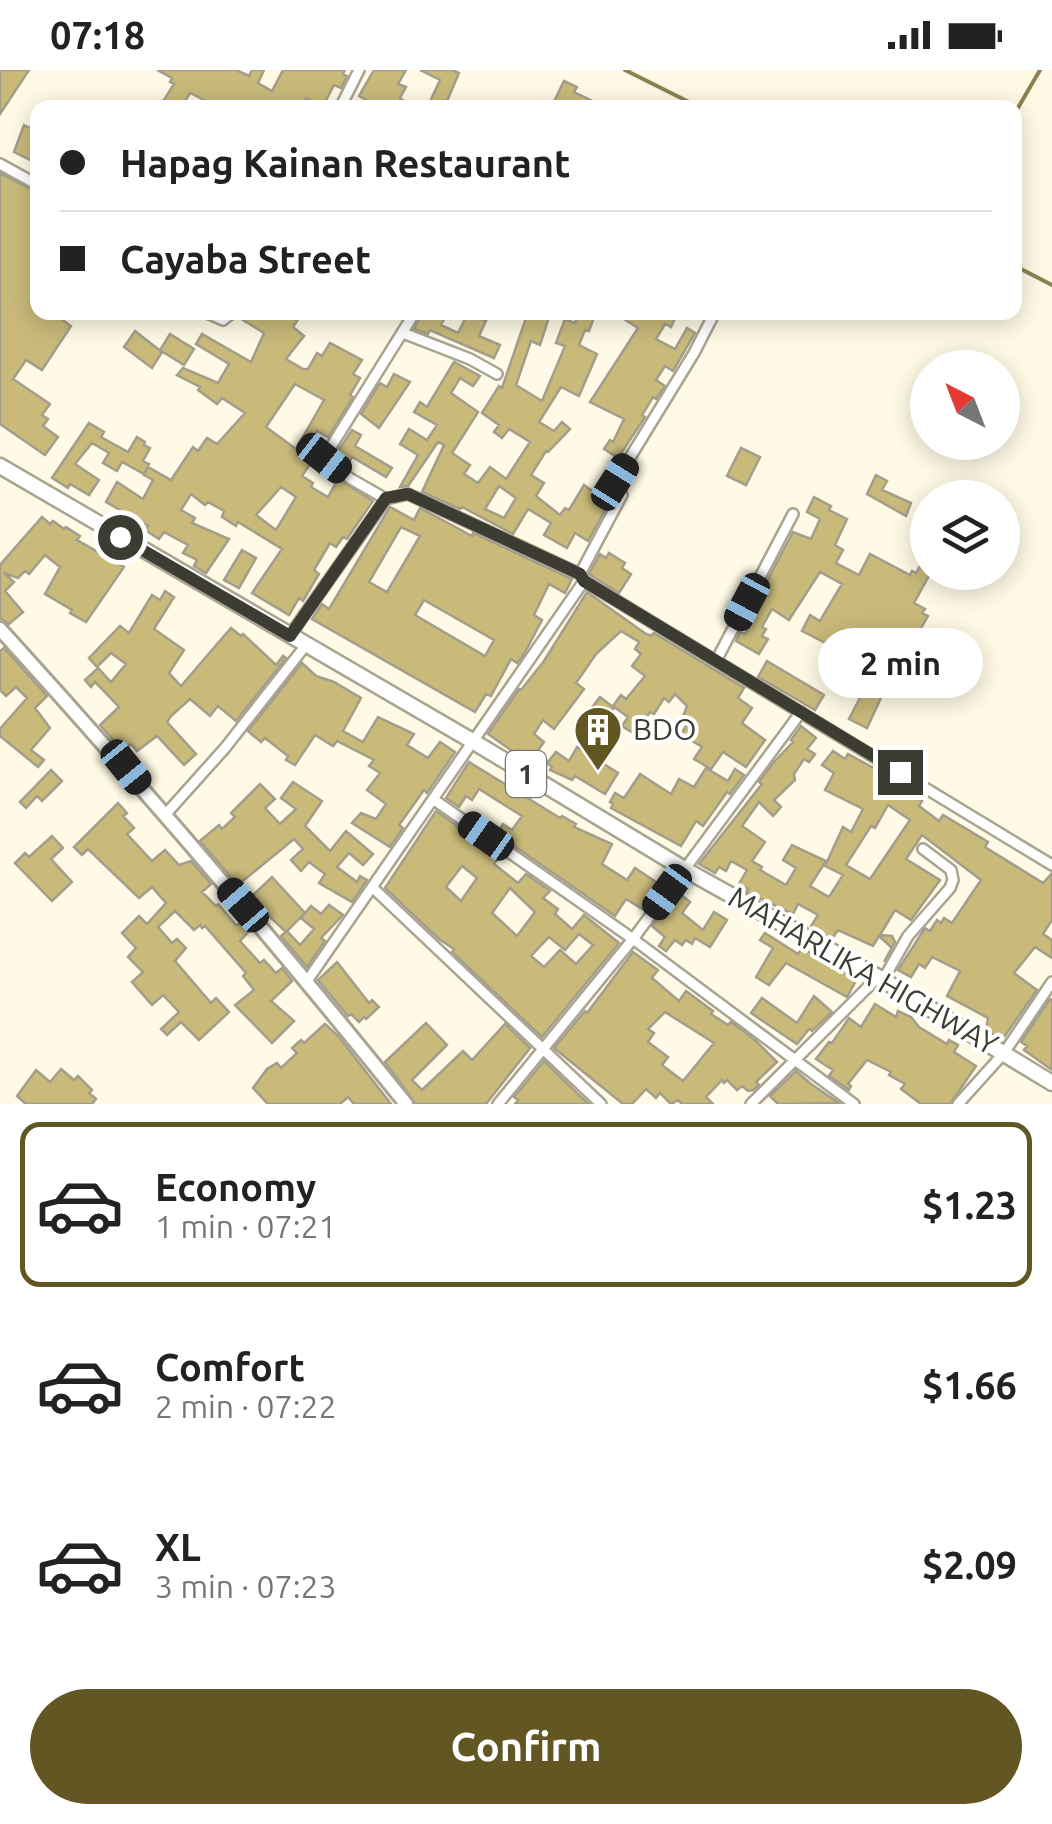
<!DOCTYPE html>
<meta charset="utf-8">
<style>
:root{--surface:#fff;--page:#f6f6f6;--text:#222;--muted:#767676;--line:#e0e0e0;--accent:#625623}
body{margin:0;font-family:Ubuntu,sans-serif;background:var(--page);color:var(--text);height:100vh;display:flex;flex-direction:column;font-size:38px;white-space:nowrap}
*{box-sizing:border-box;margin:0}
p{font-size:32px;color:var(--muted)}
.icon{flex:none;width:55px;height:55px;fill:none;stroke:currentColor;stroke-width:2;stroke-linecap:round;stroke-linejoin:round}
.map{position:relative;height:1034px;overflow:hidden}
.sheet{display:flex;flex-direction:column;background:var(--surface);flex:1}
.sheet>*{flex:none}
.banner{position:absolute;left:30px;top:30px;width:992px;height:220px;border-radius:20px;box-shadow:0 5px 25px #0003;display:grid;align-content:center;height:220px;padding:0 30px;background:var(--surface)}
.needle{width:65px;rotate:318deg}
.buttons{position:absolute;left:910px;top:280px;display:grid;gap:20px}
.buttons a{display:grid;place-items:center;width:110px;height:110px;border-radius:50%;background:var(--surface);box-shadow:0 5px 25px #0003;font-size:50px}
.end{position:absolute;width:45px;height:45px;margin:-22px;border:12px solid #3d3c33;background:#fff;box-shadow:0 0 0 5px #fff}
.from{border-radius:50%}
.bubble{position:absolute;height:70px;border-radius:35px;background:var(--surface);box-shadow:0 5px 25px #0003;font-size:32px;font-weight:700;line-height:70px;text-align:center}
.car{position:absolute;width:30px;height:60px;margin:-30px -15px;border-radius:12px;box-shadow:0 0 8px 2px #0007;background:linear-gradient(#222 24%,#8ab4d8 0 40%,#222 0 76%,#8ab4d8 0 86%,#222 0)}
.banner b{display:flex;align-items:center;gap:35px;height:95px;font-size:38px}
.banner b+b{border-top:2px solid var(--line)}
.banner i{width:25px;height:25px;background:var(--text)}
ul{padding:18px 0 0;list-style:none}
li{display:flex;align-items:center;gap:30px;height:165px;margin:0 20px 15px;padding:0 10px;border:5px solid transparent;border-radius:20px}
li div{flex:1}
li b{display:block;font-size:38px}
li em{font-style:normal;font-weight:700}
li.on{border-color:var(--accent)}
li>.icon{width:90px;height:90px;stroke-width:1.5}
.cta{display:flex;gap:20px;margin-top:auto;padding:20px 30px}
.cta a{flex:1;height:115px;border-radius:60px;background:var(--accent);color:#fff;font-size:40px;font-weight:700;line-height:115px;text-align:center}
.status{display:flex;justify-content:space-between;align-items:center;height:70px;padding:0 50px;background:var(--surface);direction:ltr}
.status svg{height:28px;fill:currentColor}
.map>svg:first-child{display:block}
.lines{fill:none;stroke-linecap:round;stroke-linejoin:round}
.stream{stroke:#8d8253;stroke-width:4}
.building{fill:#c9ba7a;stroke:#a39e8b;stroke-width:2.5;fill-rule:evenodd}
.street-casing{stroke:#a9a490;stroke-width:14}
.secondary-casing{stroke:#a9a490;stroke-width:18}
.primary-casing{stroke:#a9a490;stroke-width:19}
.street{stroke:#fff;stroke-width:9}
.secondary{stroke:#fff;stroke-width:12}
.primary{stroke:#fff;stroke-width:14}
.route{stroke:#3d3c33;stroke-width:12}
.labels{text-anchor:middle;stroke-width:8;stroke-linejoin:round;paint-order:stroke}
.shield{fill:#fff;stroke:#777670;stroke-width:2.5}
.shield-label{font-size:28px;font-weight:bold;fill:#3d3c33}
.poi-label{font-size:30px;fill:#3d3c33;stroke:#fff;text-anchor:start}
.street-label{font-size:30px;fill:#3d3c33;stroke:#fff}
</style>
<div class="status"><b>07:18</b><svg viewBox="0 0 49 12"><path d="M0 12V9h3v3zM5 12V6h3v6zM10 12V3h3v9zM15 12V0h3v12zM26 1h20v11H26zM47 4h2v5h-2z"/></svg></div>
<div class="map">
<svg width="1052" height="1034" viewBox="0 0 1052 1034">
<rect width="100%" height="100%" fill="#fefae5"/>
<g class="lines">
<!-- stream -->
<path class="stream" d="M625,0L701,38
M1015,43L1040,0
M1015,196L1052,215"/>
</g>
<!-- building -->
<path class="building" d="M0,0H29L0,44Z
M157,0H236L249,6L252,0H264L258,13L272,21L283,0H345L343,4L347,6L341,18L334,15L323,36L306,28L302,38H203L206,31L190,23L181,38H159L174,14L170,12L172,8Z
M374,0H406L398,14L406,17L400,28L412,38H381L359,26Z
M420,0H452L459,3L444,38H427L440,10Z
M564,11L577,17L574,22L607,38H551Z
M24,55L38,62V94L14,82Z
M0,103L38,123V242H59L57,246L71,256L42,300L26,290L13,309L50,334L42,345L48,349L43,356L58,367L45,385L0,354Z
M248,242H303L293,257L304,266L286,289L303,299H308L317,283L322,286L330,273L362,290L353,304L360,308L350,325L353,327L328,367L317,361L303,384L313,390L302,406L313,413L311,417L328,427L338,409L373,431L347,469L343,467L336,477L330,473L314,500L319,504L303,531L299,528L289,545L252,523L282,479L238,452L236,456L222,447L224,441L208,432L205,435L191,424L181,440L195,448L192,453L229,469L206,503L194,496L197,490L183,483L188,475L164,462L159,469L145,460L148,456L106,432L117,412L143,429L153,410L144,405L148,397L171,410L193,377L198,381L207,368L217,374L245,343L222,328L217,334L198,320L200,317L177,305L183,298L218,313L229,294L196,274L202,264L251,292L264,263L243,250ZM295,314L324,330L296,379L266,357ZM281,417L296,427L276,460L256,445Z
M423,242H448L441,255L458,263L468,243L486,251L479,266L500,275L494,288L430,260L428,264L414,259Z
M528,242L550,244L540,275L531,271L516,315L542,331L565,276L556,273L565,249L575,253L579,242H596L589,261L585,260L579,275L597,284L579,326L561,317L539,352L554,361L562,352L570,359L548,382L546,381L531,405L544,413L536,426L560,445L565,438L569,440L584,415L609,433L588,471L575,463L567,478L544,465L551,453L528,439L513,464L462,437L460,439L422,422L444,375L438,372L408,416L400,417L418,385L400,374L409,359L427,370L437,355L414,342L420,332L427,337L454,292L480,306L473,316L460,308L451,323L478,342L452,383L470,395L464,404L478,413L490,397L506,409L530,372L509,359L502,368L494,362L499,355L482,343L499,316L502,318ZM499,416L516,428L504,448L485,439Z
M613,242H678L671,257L665,254L656,269L675,279L687,258L695,263L673,301L665,296L656,310L665,316L656,329L653,327L642,345L645,347L618,388L604,379L610,370L613,372L624,349L590,332L638,258Z
M135,261L162,282L152,298L124,277Z
M170,264L194,279L184,295L160,280Z
M394,304L410,312L379,358L361,344L380,313L387,317Z
M89,353L104,362L101,367L128,382L137,367L145,372L144,375L150,378L143,391L149,394L144,404L122,392L117,401L103,393L109,383L92,373L75,394L99,410L89,425L70,414L68,418L52,408Z
M352,360L361,365L355,376L392,398L386,407L352,387L347,396L335,386Z
M741,378L760,387L746,415L727,406Z
M876,405L887,411L882,420L911,433L906,446L867,424Z
M814,427L831,436L829,440L847,449L835,475L843,480L836,493L859,505L870,484L910,505L912,501L916,503L921,494L931,502L914,533L925,539L922,543L928,546L920,560L924,563L920,570L917,568L892,604L867,658L849,649L883,584L859,571L851,586L802,561L810,545L820,551L842,514L820,502L789,550L772,539L762,557L766,559L762,566L768,569L759,584L736,571L740,562L745,564L753,550L748,547L793,462L811,469L820,449L807,442Z
M390,437L414,450L420,438L472,466L473,463L572,509L565,523L549,514L534,545L542,550L524,584L517,593L511,589L491,626L486,624L475,642L312,549L322,534L329,539ZM401,457L420,466L387,522L369,512ZM424,530L494,570L485,586L415,545Z
M42,447L50,454L53,451L64,459L66,457L80,466L77,470L124,497L86,552L70,543L72,540L45,524L60,497L45,485L29,504L25,501L18,508L4,503L14,512L5,521L23,542L9,554L0,548V495Z
M242,480L256,488L239,518L224,510Z
M609,483L625,493L622,498L631,504L619,523L589,504L600,484L606,488Z
M165,521L174,527L154,559L184,580L169,603L181,616L231,558L241,566L243,564L276,595L283,586L286,588L236,651L218,636L210,646L190,629L171,646L167,652L196,684L184,695L157,666L137,681L131,674L123,681L100,655L119,637L95,612L91,617L85,610L98,598L111,612L126,594L111,583L97,597L89,588L120,556L129,563L152,525L160,530Z
M587,522L646,564L651,566L654,563L744,618L738,628L752,638L742,653L765,670L746,697L723,682L711,699L694,689L702,677L681,664L688,653L682,649L687,636L675,624L669,632L664,628L654,644L650,642L635,664L622,656L628,647L613,636L621,625L626,629L645,606L632,596L641,584L635,579L639,572L621,561L596,584L576,613L584,619L554,659L543,650L534,664L544,672L529,693L488,664L519,619L521,620L544,591Z
M4,578L47,626L35,638L50,658L31,680L44,690L38,697L0,666V659L27,628L16,617L6,626L0,620V581Z
M767,591L824,625L815,640L758,607Z
M302,593L316,606L334,612L361,628L343,661L363,672L378,647L414,664L407,675L428,688L440,672L455,682L427,723L424,720L399,755L403,758L390,777L352,753L361,743L376,749L386,734L367,720L380,703L369,696L374,690L337,671L333,676L315,665L295,695L286,690L288,686L265,668L261,672L248,661Z
M600,627L614,638L590,668L577,657Z
M801,656L816,668L807,679L815,684L809,692L804,689L794,704L795,710L774,730L781,737L773,746L759,732L742,756L765,772L752,791L762,797L760,800L786,815L796,798L783,790L792,775L826,791L810,816L829,827L843,805L825,796L843,757L851,762L863,739L825,720L834,703L822,695L833,681L845,689L848,684L901,713L899,716L922,731L919,736L939,751L943,745L988,772L985,777L1043,813L1052,803V850L1043,864L1052,870V888L1035,877L1014,903L1037,920L1002,970L986,960L988,948L947,926L960,901L932,887L925,898L919,894L911,907L898,900L925,858L930,861L937,850L941,853L944,848L952,853L981,810L922,765L906,789L940,810L911,850L895,840L880,865L892,866L895,872L884,892L892,878L879,866L873,876L838,860L832,869L811,856L818,845L798,834L793,844L746,822L748,819L739,814L747,800L731,791L726,801L719,797L715,803L699,794L762,714L759,712L773,693L793,672L791,670ZM888,735L910,750L870,809L846,795L871,756L875,758Z
M577,677L618,703L605,724L575,706L572,710L550,700L552,697L547,693L556,682L569,691Z
M469,692L560,748L562,746L576,754L574,757L612,774L602,794L627,810L635,798L662,816L644,840L626,829L615,846L497,764L503,754L512,760L522,746L479,719L472,730L466,726L459,737L446,728Z
M706,698L728,711L735,699L744,705L730,724L727,722L703,756L696,751L681,776L611,738L613,734L610,732L615,723L624,728L640,704L671,724L679,709L694,717Z
M51,700L62,711L42,731L37,726L26,738L20,732Z
M293,712L322,731L305,756L330,781L346,761L373,784L363,795L349,783L337,797L357,812L360,806L367,810L352,832L319,813L325,804L309,792L301,801L291,790L303,779L294,769L238,815L200,771L219,755L222,759L235,747L231,743L260,714L275,729L265,738L280,754L296,739L281,728Z
M118,733L127,743L123,746L134,758L127,764L152,791L165,780L179,795L191,791L211,814L202,822L216,836L218,834L236,855L244,853L250,860L240,871L260,893L264,890L276,903L282,898L292,911L271,931L294,951L272,973L235,935L254,920L243,906L246,903L205,856L202,858L200,855L194,860L175,841L158,857L172,873L177,869L186,878L175,891L211,933L216,928L229,942L199,970L181,952L167,965L161,959L179,942L163,925L152,935L132,912L143,902L128,887L136,878L122,863L139,846L147,854L166,833L152,817L139,828L88,779L82,785L74,777Z
M436,741L500,786L494,794L518,813L526,804L550,821L543,828L558,839L555,844L572,859L584,845L619,873L542,967L452,882L454,879L439,869L385,818ZM462,796L477,808L461,831L446,817ZM510,818L535,842L517,866L492,843ZM579,864L593,875L576,894L560,880L544,897L531,886L549,867L565,880Z
M52,766L63,778L51,789L72,812L52,831L15,793L25,783L29,787Z
M272,807L305,843L287,861L300,875L314,859L301,848L311,836L321,844L329,835L343,845L321,868L325,871L307,897L281,866L286,862L250,828Z
M678,822L690,832L682,843L703,860L714,842L727,850L710,877L695,868L692,874L686,870L682,875L675,870L666,881L659,876L665,867L652,856Z
M765,863L798,884L802,878L857,909L847,927L786,893L769,915L756,907L773,878L760,870Z
M633,882L658,900L652,908L679,931L686,921L713,941L711,944L728,955L731,952L755,970L777,992L756,1012L759,1015L753,1020L748,1021L742,1016L737,1020L727,1010L724,1013L722,1010L706,1027L713,1034H682L678,1030L671,1034L660,1023L656,1028L646,1019L632,1034H623L554,978L585,941L587,943ZM665,942L714,973L683,1011L662,995L668,987L648,972L654,963L648,959Z
M337,892L369,933L372,930L379,937L366,949L364,947L359,952L351,944L348,946L318,910Z
M814,926L832,942L812,961L809,959L797,974L751,943L762,928L797,953Z
M1050,929L1052,930V1000L1024,980L1027,976L1021,972Z
M875,934L896,947L898,941L911,947L919,957L947,974L949,970L958,975L954,982L976,996L950,1034H921L901,1019L905,1014L889,1005L891,1002L867,990L848,1014L851,1016L849,1020L829,1006L833,1000L816,989L829,972L832,973L849,948L861,957Z
M426,953L447,975L412,1010L422,1020L463,981L472,990L505,954L530,978L486,1034H416L385,992Z
M325,954L339,967L391,1034H354L348,1027L340,1034H268L253,1018L267,999L277,993L281,998L297,983L292,978L301,970L304,973Z
M544,991L580,1026L589,1034H515L518,1030L514,1027Z
M61,999L74,1010L78,1006L92,1020L89,1023L96,1029L92,1034H26L17,1026L36,1000L50,1012Z
M796,1001L811,1014L839,1033L778,1034L770,1026Z"/>
<g class="lines">
<!-- street casing -->
<g class="street-casing">
<path id="street" d="M340,38L359,0
M0,94L38,115
M205,242L223,250L233,242
M403,263L470,289L497,304
M386,429L351,409L324,388L415,242
M580,504L622,425L615,412L694,283L715,242
M290,565L386,429L408,424L580,504L584,511L1052,795
M716,591L793,444
M433,729L633,869L854,1034
M165,745L225,678L306,575
M372,817L601,1034
M883,910L908,866L950,818L953,810L951,800L923,779
M307,911L584,511
M498,1034L633,869L801,642
M751,1034L878,907
M958,1034L1004,983L1052,912"/>
</g>
<!-- secondary casing -->
<g class="secondary-casing">
<path id="secondary" d="M0,559C140,713 275,871 406,1034"/>
</g>
<!-- primary casing -->
<g class="primary-casing">
<path id="primary" d="M0,396L474,672L684,799L878,907L1052,1013"/>
</g>
<!-- street -->
<use href="#street" class="street"/>
<!-- secondary -->
<use href="#secondary" class="secondary"/>
<!-- primary -->
<use href="#primary" class="primary"/>
</g>
<g class="lines">
<!-- route -->
<path class="route" d="M120,467L290,566L386,428L408,424L580,504L584,511L900,702"/>
</g>
<!-- icons -->
<defs>
<g id="building-pin" transform="scale(2.5)"><path d="M0 17L-7.5 6A9.5 9.5 0 1 1 7.5 6Z" fill="#625623" stroke="#fff"/><path d="M-4-6H4V6H1V3H-1V6H-4ZM-2.5-4.3h1.7v1.8h-1.7ZM.8-4.3h1.7v1.8H.8ZM-2.5-1h1.7V.8h-1.7ZM.8-1h1.7V.8H.8Z" fill="#fff"/></g>
</defs>
<g fill-rule="evenodd">
<use href="#building-pin" x="598" y="660"/>
</g>
<g class="labels">
<!-- shield labels -->
<rect class="shield" x="506" y="681" width="40" height="46" rx="8"/>
<g class="shield-label">
<text x="526" y="714">1</text>
</g>
<!-- poi labels -->
<g class="poi-label">
<text x="633" y="670">BDO</text>
</g>
<!-- street labels -->
<g class="street-label">
<text transform="translate(863 901) rotate(30)" y="10">MAHARLIKA HIGHWAY</text>
</g>
</g>
</svg>
<div class="buttons">
<a><svg class="needle" viewBox="-14 -14 28 28"><path d="M0-13l5 13h-10z" fill="#e53935"/><path d="M0 13l5-13h-10z" fill="#767676"/></svg></a>
<a><svg class="icon" aria-label="layers" viewBox="0 0 24 24"><path d="M12 4l9 5-9 5-9-5zM3 14l9 5 9-5"/></svg></a>
</div>
<i class="end from" style="left:120px;top:467px"></i>
<i class="end" style="left:900px;top:702px"></i>
<div class="bubble" style="left:818px;top:558px;width:165px">2 min</div>
<i class="car" style="left:324px;top:388px;rotate:128deg"></i>
<i class="car" style="left:615px;top:412px;rotate:32deg"></i>
<i class="car" style="left:747px;top:532px;rotate:208deg"></i>
<i class="car" style="left:126px;top:697px;rotate:141deg"></i>
<i class="car" style="left:486px;top:766px;rotate:305deg"></i>
<i class="car" style="left:667px;top:822px;rotate:216deg"></i>
<i class="car" style="left:243px;top:835px;rotate:319deg"></i>
<div class="banner">
<b><i class="from"></i>Hapag Kainan Restaurant</b>
<b><i></i>Cayaba Street</b>
</div>
</div>
<section class="sheet">
<ul>
<li class="on"><svg class="icon" aria-label="car" viewBox="0 0 24 24"><path d="M5 17H2v-5l4-1 3-4h7l3 4 3 1v5h-3M9 17h6M6 11h13"/><circle cx="7" cy="17" r="2"/><circle cx="17" cy="17" r="2"/></svg><div><b>Economy</b><p>1 min · 07:21</p></div><em>$1.23</em></li>
<li><svg class="icon" aria-label="car" viewBox="0 0 24 24"><path d="M5 17H2v-5l4-1 3-4h7l3 4 3 1v5h-3M9 17h6M6 11h13"/><circle cx="7" cy="17" r="2"/><circle cx="17" cy="17" r="2"/></svg><div><b>Comfort</b><p>2 min · 07:22</p></div><em>$1.66</em></li>
<li><svg class="icon" aria-label="car" viewBox="0 0 24 24"><path d="M5 17H2v-5l4-1 3-4h7l3 4 3 1v5h-3M9 17h6M6 11h13"/><circle cx="7" cy="17" r="2"/><circle cx="17" cy="17" r="2"/></svg><div><b>XL</b><p>3 min · 07:23</p></div><em>$2.09</em></li>
</ul>
<div class="cta"><a>Confirm</a></div>
</section>
